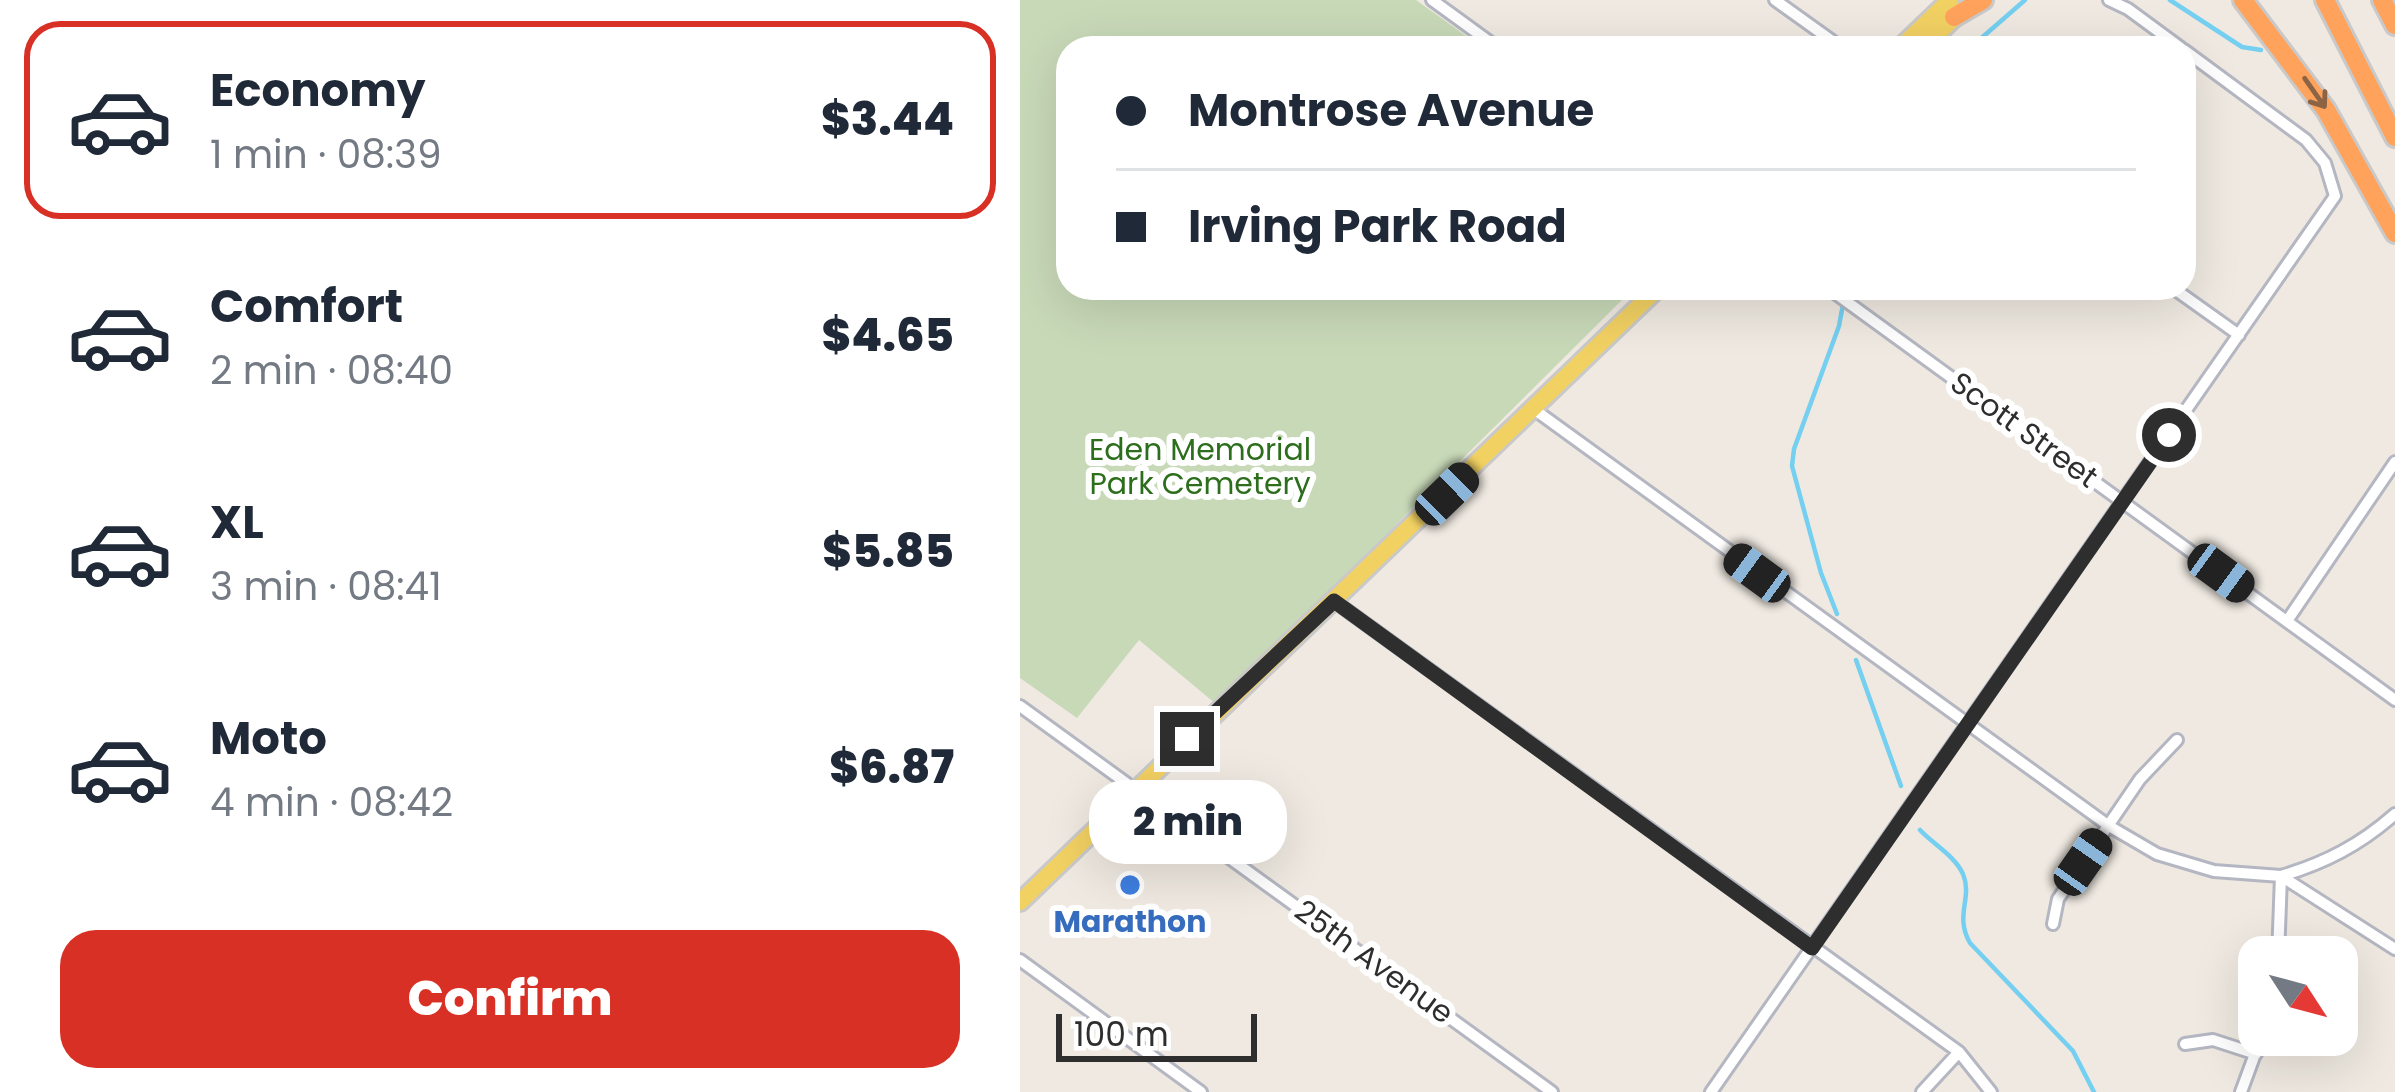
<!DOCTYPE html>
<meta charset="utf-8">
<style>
:root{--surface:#fff;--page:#f6f6f7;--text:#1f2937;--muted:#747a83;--line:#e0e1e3;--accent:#d93025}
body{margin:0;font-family:Poppins,sans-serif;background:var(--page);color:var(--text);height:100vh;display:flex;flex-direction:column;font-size:45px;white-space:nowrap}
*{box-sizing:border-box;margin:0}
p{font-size:39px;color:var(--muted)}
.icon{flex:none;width:66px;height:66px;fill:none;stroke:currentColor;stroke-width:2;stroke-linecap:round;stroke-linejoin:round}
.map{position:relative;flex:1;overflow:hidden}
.drawer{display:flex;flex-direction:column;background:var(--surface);width:1020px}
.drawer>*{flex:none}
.guide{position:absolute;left:36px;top:36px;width:1140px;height:264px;border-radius:36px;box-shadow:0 12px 48px #0002;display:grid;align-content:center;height:264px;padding:0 60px;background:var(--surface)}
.needle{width:78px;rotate:126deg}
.buttons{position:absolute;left:1218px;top:936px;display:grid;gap:24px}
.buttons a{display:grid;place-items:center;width:120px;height:120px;border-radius:24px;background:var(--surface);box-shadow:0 12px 48px #0002;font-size:60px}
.scale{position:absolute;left:36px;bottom:30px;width:201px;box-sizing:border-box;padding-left:12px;border:6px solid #2e2e2e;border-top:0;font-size:33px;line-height:42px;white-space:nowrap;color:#2e2e2e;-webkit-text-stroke:9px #fff;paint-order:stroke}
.end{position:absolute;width:54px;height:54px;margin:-27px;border:15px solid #2e2e2e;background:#fff;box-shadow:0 0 0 6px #fff}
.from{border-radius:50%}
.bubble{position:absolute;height:84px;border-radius:36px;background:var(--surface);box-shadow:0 12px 48px #0002;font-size:39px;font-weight:800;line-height:84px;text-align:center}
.car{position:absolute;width:36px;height:72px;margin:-36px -18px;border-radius:15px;box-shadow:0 0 9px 3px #0007;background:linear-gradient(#222 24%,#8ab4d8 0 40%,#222 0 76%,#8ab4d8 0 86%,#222 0)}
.guide b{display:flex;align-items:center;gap:42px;height:114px;font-size:45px}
.guide b+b{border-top:3px solid var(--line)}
.guide i{width:30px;height:30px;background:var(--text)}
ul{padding:21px 0 0;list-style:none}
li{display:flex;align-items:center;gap:36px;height:198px;margin:0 24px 18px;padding:0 36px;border:6px solid transparent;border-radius:36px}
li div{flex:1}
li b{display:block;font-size:45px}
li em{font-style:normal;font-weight:800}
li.current{border-color:var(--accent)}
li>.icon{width:108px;height:108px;stroke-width:1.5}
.action{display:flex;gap:24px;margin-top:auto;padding:24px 60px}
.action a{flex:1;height:138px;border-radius:36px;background:var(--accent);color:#fff;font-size:48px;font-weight:800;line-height:138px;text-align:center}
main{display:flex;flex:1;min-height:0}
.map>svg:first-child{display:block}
.cemetery{fill:#c8d9b8}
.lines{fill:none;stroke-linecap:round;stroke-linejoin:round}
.stream{stroke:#75cff0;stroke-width:4.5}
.street-casing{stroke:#b4b7c1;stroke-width:16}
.primary-casing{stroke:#c9c9c9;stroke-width:22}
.highway-casing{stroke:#c9c9c9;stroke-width:24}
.street{stroke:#fff;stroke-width:10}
.primary{stroke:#f2d163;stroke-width:16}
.highway{stroke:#ffa35c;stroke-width:18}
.oneway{stroke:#8c6343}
.route{stroke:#2e2e2e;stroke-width:15}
.shop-dot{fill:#3f7fe0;stroke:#fff;stroke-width:4.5}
.labels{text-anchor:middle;stroke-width:12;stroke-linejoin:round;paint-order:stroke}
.street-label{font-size:30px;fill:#2e2e2e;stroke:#fff}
.park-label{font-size:30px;fill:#2c6e1b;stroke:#fff}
.shop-label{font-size:30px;font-weight:bold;fill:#366cbe;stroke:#fff}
</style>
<main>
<section class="drawer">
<ul>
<li class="current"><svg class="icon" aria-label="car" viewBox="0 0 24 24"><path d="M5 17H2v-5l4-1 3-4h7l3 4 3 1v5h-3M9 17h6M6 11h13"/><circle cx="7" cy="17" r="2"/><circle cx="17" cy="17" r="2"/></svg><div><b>Economy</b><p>1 min · 08:39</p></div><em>$3.44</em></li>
<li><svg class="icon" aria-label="car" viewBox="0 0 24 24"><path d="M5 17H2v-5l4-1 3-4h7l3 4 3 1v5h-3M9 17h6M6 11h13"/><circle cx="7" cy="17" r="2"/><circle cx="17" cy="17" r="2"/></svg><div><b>Comfort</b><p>2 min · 08:40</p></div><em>$4.65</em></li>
<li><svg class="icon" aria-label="car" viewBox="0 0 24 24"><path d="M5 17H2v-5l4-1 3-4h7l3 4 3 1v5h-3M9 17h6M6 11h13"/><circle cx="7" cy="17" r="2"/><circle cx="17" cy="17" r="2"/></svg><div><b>XL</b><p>3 min · 08:41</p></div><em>$5.85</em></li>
<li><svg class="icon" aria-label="car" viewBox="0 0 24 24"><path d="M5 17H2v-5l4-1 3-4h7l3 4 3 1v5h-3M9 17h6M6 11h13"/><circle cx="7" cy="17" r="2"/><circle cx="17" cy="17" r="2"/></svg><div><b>Moto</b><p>4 min · 08:42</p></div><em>$6.87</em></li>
</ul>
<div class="action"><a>Confirm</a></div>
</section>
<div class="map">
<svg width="1375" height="1092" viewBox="0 0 1375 1092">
<rect width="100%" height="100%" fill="#efe9e1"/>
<!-- cemetery -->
<path class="cemetery" d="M0,0H396L463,48H48V288H614L196,704L119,640L57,718L0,678Z"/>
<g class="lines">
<!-- stream -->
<path class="stream" d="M1150,0L1222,47L1241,50
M950,48L1005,0
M817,614L801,573L772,466L774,449L819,326L826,288
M836,660L881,786
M900,830C913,844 935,856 943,874C953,898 934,915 950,943L1053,1051L1074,1092"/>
<!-- street casing -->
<g class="street-casing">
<path id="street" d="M412,0L478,48
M755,0L822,48
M1089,0L1108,9L1161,48
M808,288L1375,700
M1153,288L1219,335
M515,410L1089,826L1137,854L1194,871L1261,876L1375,949
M314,601L939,1052L971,1092
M1267,621L1375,462
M0,706L532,1092
M1033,924L1038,899L1120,779L1157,740
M1258,957L1261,876C1305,863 1340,845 1375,814
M0,960L181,1092
M1165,1044L1193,1040L1236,1054
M691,1092L1315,196L1305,163L1286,140L1164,50
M902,1092L939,1052
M1221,1092L1242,1035"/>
</g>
<!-- primary casing -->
<g class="primary-casing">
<path id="primary" d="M880,48L930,0
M903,48L941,11
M0,902L638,288"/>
</g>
<!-- highway casing -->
<g class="highway-casing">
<path id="highway" d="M1223,0L1306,110L1375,233
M1305,0L1375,137
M1362,0L1375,25
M934,17L963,0"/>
</g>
<!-- street -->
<use href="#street" class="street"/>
<!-- primary -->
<use href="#primary" class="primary"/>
<!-- highway -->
<use href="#highway" class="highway"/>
</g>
<!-- one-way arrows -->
<defs><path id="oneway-shaft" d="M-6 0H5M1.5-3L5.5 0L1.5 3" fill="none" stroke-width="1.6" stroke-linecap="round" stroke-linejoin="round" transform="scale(3)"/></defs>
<use class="oneway" href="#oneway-shaft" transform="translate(1295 93) rotate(55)"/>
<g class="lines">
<!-- route -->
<path class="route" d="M167,739L314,601L792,948L1149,435"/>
</g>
<!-- markers -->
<circle class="shop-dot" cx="110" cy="885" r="12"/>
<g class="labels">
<!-- street labels -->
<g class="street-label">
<text transform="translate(1004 430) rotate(36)" y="10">Scott Street</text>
<text transform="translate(354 962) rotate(36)" y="10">25th Avenue</text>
</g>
<!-- park labels -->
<g class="park-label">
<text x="180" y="460">Eden Memorial<tspan x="180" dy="34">Park Cemetery</tspan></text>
</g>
<!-- shop labels -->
<g class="shop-label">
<text x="110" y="932">Marathon</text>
</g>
</g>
</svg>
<div class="buttons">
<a><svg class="needle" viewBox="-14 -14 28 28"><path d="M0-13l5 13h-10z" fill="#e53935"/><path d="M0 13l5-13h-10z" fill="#747a83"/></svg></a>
</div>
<div class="scale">100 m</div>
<i class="end from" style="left:1149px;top:435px"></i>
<i class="end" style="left:167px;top:739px"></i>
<div class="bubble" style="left:69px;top:780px;width:198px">2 min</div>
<i class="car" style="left:427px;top:494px;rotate:46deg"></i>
<i class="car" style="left:737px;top:573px;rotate:306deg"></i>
<i class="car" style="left:1201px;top:573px;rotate:126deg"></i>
<i class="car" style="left:1063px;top:862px;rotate:35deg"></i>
<div class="guide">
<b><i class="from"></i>Montrose Avenue</b>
<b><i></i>Irving Park Road</b>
</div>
</div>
</main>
